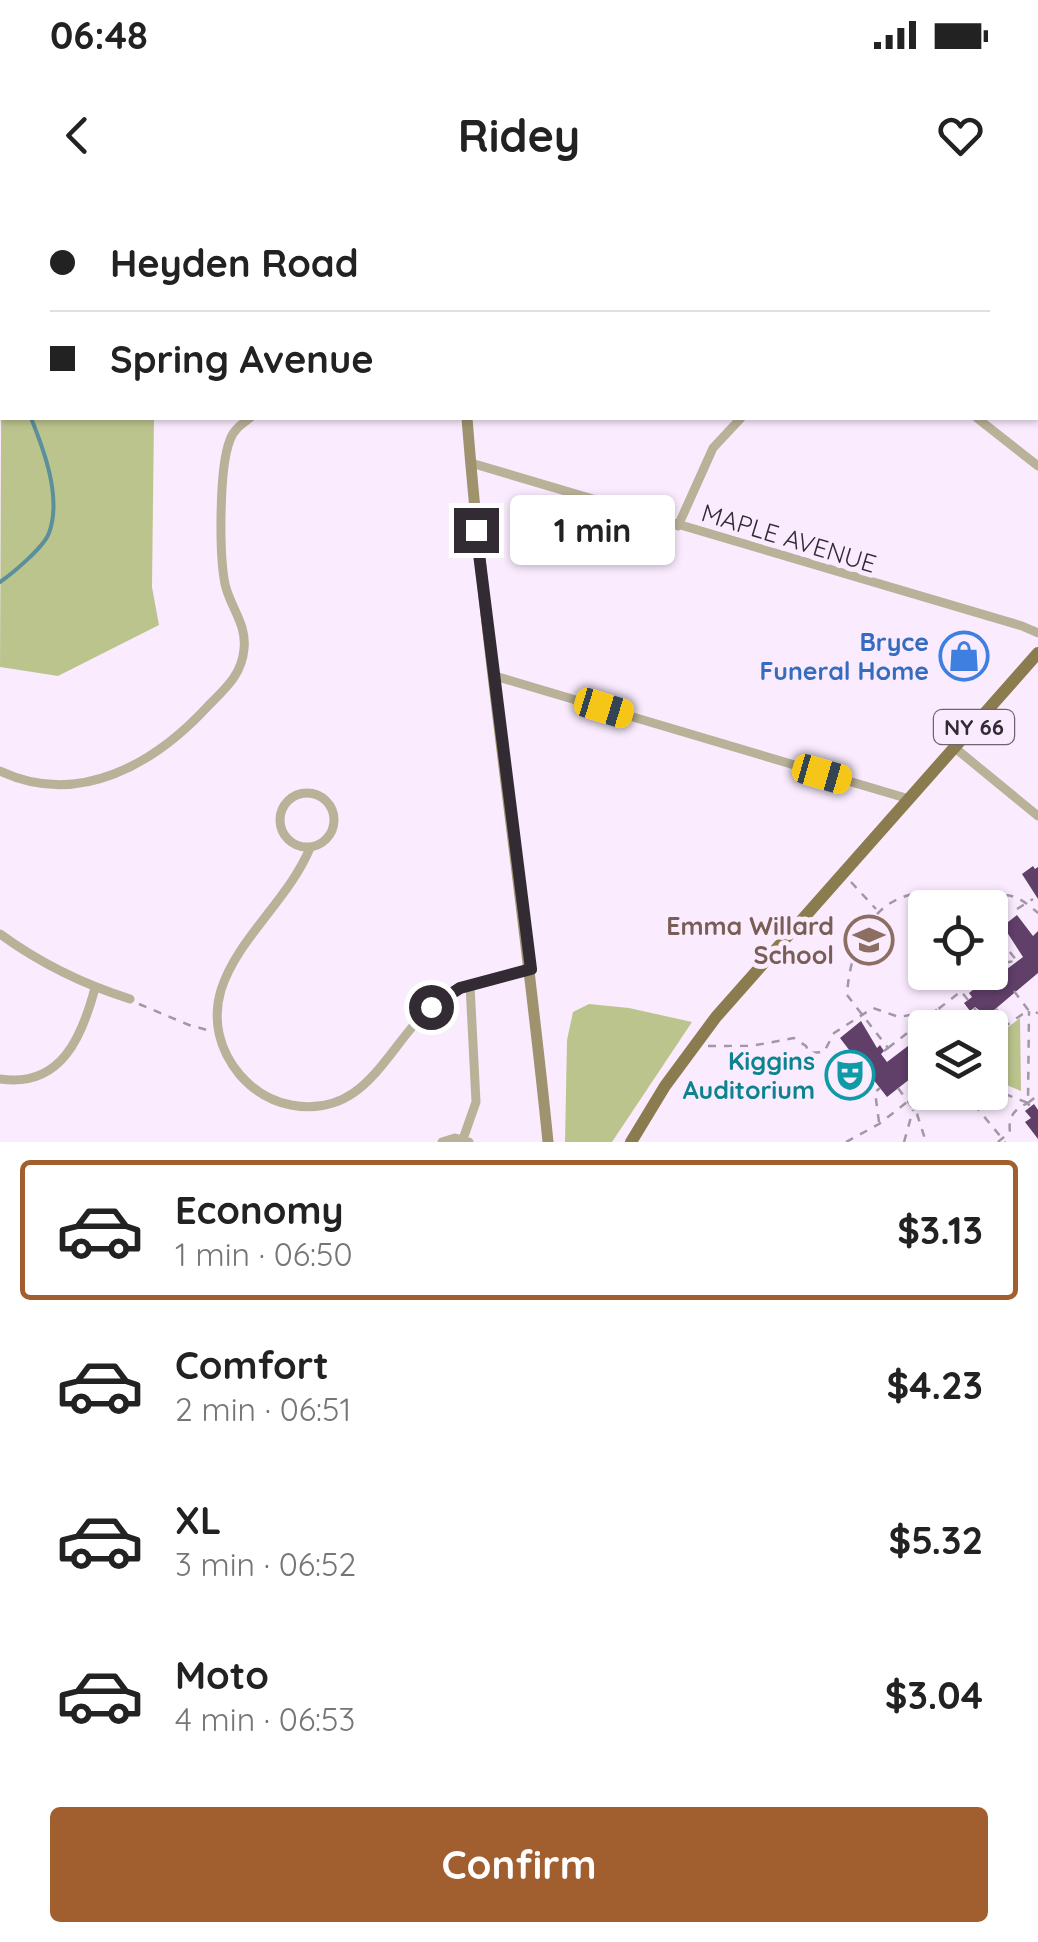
<!DOCTYPE html>
<meta charset="utf-8">
<style>
:root{--surface:#fff;--page:#f6f6f6;--text:#222;--muted:#767676;--line:#e0e0e0;--accent:#a15e2e}
body{margin:0;font-family:Quicksand,sans-serif;background:var(--page);color:var(--text);height:100vh;display:flex;flex-direction:column;font-size:38px;white-space:nowrap}
*{box-sizing:border-box;margin:0}
p{font-size:32px;color:var(--muted)}
.icon{flex:none;width:55px;height:55px;fill:none;stroke:currentColor;stroke-width:2;stroke-linecap:round;stroke-linejoin:round}
.map{position:relative;height:942px;overflow:hidden}
.sheet{display:flex;flex-direction:column;background:var(--surface);flex:1}
.sheet>*{flex:none}
.hud{position:absolute;left:0px;top:0px;width:1040px;height:220px;box-shadow:0 2px 8px #0004;display:grid;align-content:center;height:220px;padding:0 50px;background:var(--surface)}
.tools{position:absolute;left:908px;top:690px;display:grid;gap:20px}
.tools a{display:grid;place-items:center;width:100px;height:100px;border-radius:10px;background:var(--surface);box-shadow:0 2px 8px #0004;font-size:50px}
.end{position:absolute;width:45px;height:45px;margin:-22px;border:12px solid #322b34;background:#fff;box-shadow:0 0 0 5px #fff}
.from{border-radius:50%}
.bubble{position:absolute;height:70px;border-radius:10px;background:var(--surface);box-shadow:0 2px 8px #0004;font-size:32px;font-weight:700;line-height:70px;text-align:center}
.car{position:absolute;width:30px;height:60px;margin:-30px -15px;border-radius:12px;box-shadow:0 0 8px 2px #0007;background:linear-gradient(#f5c518 24%,#345 0 40%,#f5c518 0 76%,#345 0 86%,#f5c518 0)}
.hud b{display:flex;align-items:center;gap:35px;height:95px;font-size:38px}
.hud b+b{border-top:2px solid var(--line)}
.hud i{width:25px;height:25px;background:var(--text)}
ul{padding:18px 0 0;list-style:none}
li{display:flex;align-items:center;gap:30px;height:140px;margin:0 20px 15px;padding:0 30px;border:5px solid transparent;border-radius:10px}
li div{flex:1}
li b{display:block;font-size:38px}
li em{font-style:normal;font-weight:700}
li.on{border-color:var(--accent)}
li>.icon{width:90px;height:90px;stroke-width:1.5}
.button{display:flex;gap:20px;margin-top:auto;padding:20px 50px}
.button a{flex:1;height:115px;border-radius:10px;background:var(--accent);color:#fff;font-size:40px;font-weight:700;line-height:115px;text-align:center}
.status{display:flex;justify-content:space-between;align-items:center;height:70px;padding:0 50px;background:var(--surface);direction:ltr}
.status svg{height:28px;fill:currentColor}
header{display:flex;justify-content:space-between;align-items:center;height:130px;padding:0 50px;background:var(--surface);font-size:45px;font-weight:700}
.map>svg:first-child{display:block}
.green{fill:#bcc48e}
.lines{fill:none;stroke-linecap:round;stroke-linejoin:round}
.stream{stroke:#5b8f99;stroke-width:4}
.building{fill:#603f69}
.path{stroke:#a297a5;stroke-width:2.5;stroke-dasharray:8 8;stroke-linecap:butt}
.street{stroke:#b9b299;stroke-width:9}
.secondary{stroke:#9e936e;stroke-width:11}
.primary{stroke:#8a7c4e;stroke-width:12}
.route{stroke:#322b34;stroke-width:12}
.labels{text-anchor:middle;stroke-width:10;stroke-linejoin:round;paint-order:stroke}
.shield{fill:#faecfe;stroke:#6e6571;stroke-width:2.5}
.shield-label{font-size:22px;font-weight:bold;fill:#322b34}
.street-label{font-size:25px;fill:#322b34;stroke:#faecfe}
.shop-label{font-size:25px;font-weight:bold;fill:#366cbe;stroke:#faecfe;text-anchor:end}
.education-label{font-size:25px;font-weight:bold;fill:#785e54;stroke:#faecfe;text-anchor:end}
.culture-label{font-size:25px;font-weight:bold;fill:#0d838f;stroke:#faecfe;text-anchor:end}
</style>
<div class="status"><b>06:48</b><svg viewBox="0 0 49 12"><path d="M0 12V9h3v3zM5 12V6h3v6zM10 12V3h3v9zM15 12V0h3v12zM26 1h20v11H26zM47 4h2v5h-2z"/></svg></div>
<header><svg class="icon" aria-label="back" viewBox="0 0 24 24"><path d="M15 5l-7 7 7 7"/></svg>Ridey<svg class="icon" aria-label="heart" viewBox="0 0 24 24"><path d="M12 20l-8-8c-3-5 5-10 8-4 3-6 11-1 8 4z"/></svg></header>
<div class="map">
<svg width="1038" height="942" viewBox="0 0 1038 942">
<rect width="100%" height="100%" fill="#faecfe"/>
<!-- green -->
<path class="green" d="M2,25V218H154L152,387L159,425L58,476L0,467Z
M589,804L629,808L692,822L612,942H565L567,840L573,812Z
M1020,818L1021,891L990,878V841Z"/>
<g class="lines">
<!-- stream -->
<path class="stream" d="M104,2L106,0
M0,382C13,373 44,347 49,333C62,298 44,250 31,218"/>
</g>
<!-- building -->
<path class="building" d="M956,439L978,443L972,471L962,469L961,476L949,473Z
M1033,666L1035,669L1038,667V699L1022,674Z
M1017,715L1033,736L1038,731V773L987,816L975,807L970,811L964,803L972,797L969,793L984,781L987,784L1023,757L1003,726Z
M934,817H939L947,828H924L925,823Z
M861,821L877,848L880,845L884,851L881,854L887,862L925,833V867L887,897L869,874L845,893L842,889L836,894L827,882L833,878L829,874L853,855L840,838Z
M1034,904L1038,910V939L1025,922L1031,918L1025,911Z"/>
<g class="lines">
<!-- path -->
<path class="path" d="M851,682L876,709
M975,705C1005,691 1013,691 1038,713
M1017,709L1033,699
M990,727L1017,761L999,763L990,770
M990,746L998,739
M1014,791L1029,811L1038,813
M968,800L961,791L973,772
M139,804L189,825L211,831
M974,808L979,815V828
M996,809L1007,823
M939,810L954,828
M913,830L919,838
M990,837L1027,811
M708,846H751L794,838L806,846L809,853L824,852L834,833L873,808L899,817L937,810
M888,848L986,772
M884,851L888,848L847,795C850,745 874,690 932,693C948,694 964,696 975,708
M898,888L917,914L926,942
M990,888L1028,903L1029,811
M964,892L1005,942
M1028,903L1038,895
M879,922L875,892L880,888
M846,942L879,924L925,888
M904,942L913,910
M998,942L1010,932C1008,917 1014,909 1028,903L1030,907"/>
<!-- street -->
<path class="street" d="M233,0L234,2
M707,0L710,2
M1005,0L1007,2
M515,2V0
M1038,49V50
M977,218L1038,266
M471,263L1022,426L1038,433
M678,326L713,248L741,218
M495,476L909,599
M955,548L1038,616
M0,571C79,608 155,564 209,505C226,488 242,474 244,449C247,424 230,407 225,384C219,354 219,267 230,240C233,230 242,224 250,218
M280 620a27 27 0 1 1 54 0a27 27 0 1 1-54 0Z
M310,648C289,699 237,739 221,790C212,820 219,850 240,875C254,891 270,901 291,905C370,920 388,839 438,802C465,782 500,777 531,769
M0,734C41,764 82,784 130,799
M0,879C61,888 82,837 95,788
M463,939L476,902L470,785
M442,942L455,938L469,942"/>
<!-- secondary -->
<path class="secondary" d="M359,0L362,2
M659,2L663,0
M467,218C486,460 524,700 548,942"/>
<!-- primary -->
<path class="primary" d="M631,942L665,886L716,817L1038,453"/>
</g>
<g class="lines">
<!-- route -->
<path class="route" d="M431,807L460,788L531,769L476,330"/>
</g>
<!-- icons -->
<defs>
<g id="shop-ring" transform="scale(2.5)"><circle r="9.5" fill="#faecfe" stroke="#3f7fe0" stroke-width="1.5"/><path d="M-5-2.5h2.3a2.7 3.5 0 0 1 5.4 0H5L5.5 6h-11ZM-1.5-2.5h3a1.5 2.3 0 0 0-3 0Z" fill="#3f7fe0"/></g>
<g id="school-ring" transform="scale(2.5)"><circle r="9.5" fill="#faecfe" stroke="#8d6e63" stroke-width="1.5"/><path d="M0-5L7-2L0 1L-7-2ZM-4 1L0 2.5L4 1V4Q0 6-4 4Z" fill="#8d6e63"/></g>
<g id="theatre-ring" transform="scale(2.5)"><circle r="9.5" fill="#faecfe" stroke="#0f9aa8" stroke-width="1.5"/><path d="M-5-5.5Q0-4 5-5.5V0Q5 5 0 6Q-5 5-5 0ZM-3.3-2.5H-1v1.5H-3.3ZM1-2.5H3.3v1.5H1ZM-2.8 1Q0 5.5 2.8 1Z" fill="#0f9aa8"/></g>
</defs>
<g fill-rule="evenodd">
<use href="#shop-ring" x="964" y="456"/>
<use href="#school-ring" x="869" y="740"/>
<use href="#theatre-ring" x="850" y="875"/>
</g>
<g class="labels">
<!-- shield labels -->
<rect class="shield" x="934" y="510" width="80" height="34" rx="8"/>
<g class="shield-label">
<text x="974" y="535">NY 66</text>
</g>
<!-- street labels -->
<g class="street-label">
<text transform="translate(789 338) rotate(17)" y="9">MAPLE AVENUE</text>
</g>
<!-- shop labels -->
<g class="shop-label">
<text x="929" y="451">Bryce<tspan x="929" dy="29">Funeral Home</tspan></text>
</g>
<!-- education labels -->
<g class="education-label">
<text x="834" y="735">Emma Willard<tspan x="834" dy="29">School</tspan></text>
</g>
<!-- culture labels -->
<g class="culture-label">
<text x="815" y="870">Kiggins<tspan x="815" dy="29">Auditorium</tspan></text>
</g>
</g>
</svg>
<div class="tools">
<a><svg class="icon" aria-label="locate" viewBox="0 0 24 24"><circle cx="12" cy="12" r="6"/><path d="M12 2v4M12 18v4M2 12h4M18 12h4"/></svg></a>
<a><svg class="icon" aria-label="layers" viewBox="0 0 24 24"><path d="M12 4l9 5-9 5-9-5zM3 14l9 5 9-5"/></svg></a>
</div>
<i class="end from" style="left:431px;top:807px"></i>
<i class="end" style="left:476px;top:330px"></i>
<div class="bubble" style="left:510px;top:295px;width:165px">1 min</div>
<i class="car" style="left:604px;top:508px;rotate:107deg"></i>
<i class="car" style="left:822px;top:574px;rotate:106deg"></i>
<div class="hud">
<b><i class="from"></i>Heyden Road</b>
<b><i></i>Spring Avenue</b>
</div>
</div>
<section class="sheet">
<ul>
<li class="on"><svg class="icon" aria-label="car" viewBox="0 0 24 24"><path d="M5 17H2v-5l4-1 3-4h7l3 4 3 1v5h-3M9 17h6M6 11h13"/><circle cx="7" cy="17" r="2"/><circle cx="17" cy="17" r="2"/></svg><div><b>Economy</b><p>1 min · 06:50</p></div><em>$3.13</em></li>
<li><svg class="icon" aria-label="car" viewBox="0 0 24 24"><path d="M5 17H2v-5l4-1 3-4h7l3 4 3 1v5h-3M9 17h6M6 11h13"/><circle cx="7" cy="17" r="2"/><circle cx="17" cy="17" r="2"/></svg><div><b>Comfort</b><p>2 min · 06:51</p></div><em>$4.23</em></li>
<li><svg class="icon" aria-label="car" viewBox="0 0 24 24"><path d="M5 17H2v-5l4-1 3-4h7l3 4 3 1v5h-3M9 17h6M6 11h13"/><circle cx="7" cy="17" r="2"/><circle cx="17" cy="17" r="2"/></svg><div><b>XL</b><p>3 min · 06:52</p></div><em>$5.32</em></li>
<li><svg class="icon" aria-label="car" viewBox="0 0 24 24"><path d="M5 17H2v-5l4-1 3-4h7l3 4 3 1v5h-3M9 17h6M6 11h13"/><circle cx="7" cy="17" r="2"/><circle cx="17" cy="17" r="2"/></svg><div><b>Moto</b><p>4 min · 06:53</p></div><em>$3.04</em></li>
</ul>
<div class="button"><a>Confirm</a></div>
</section>
